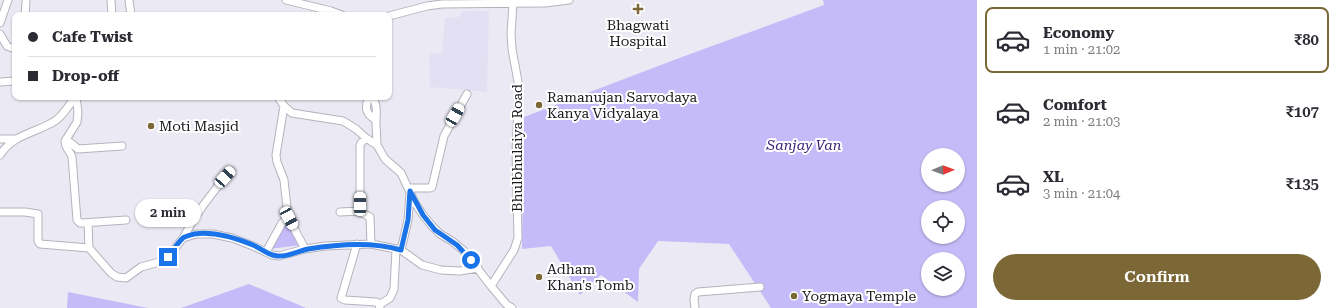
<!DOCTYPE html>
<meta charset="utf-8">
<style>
:root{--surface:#fff;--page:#f7f7f7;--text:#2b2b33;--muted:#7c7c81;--line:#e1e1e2;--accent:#7c6736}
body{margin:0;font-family:"Roboto Serif",serif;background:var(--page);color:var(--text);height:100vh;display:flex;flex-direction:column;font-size:15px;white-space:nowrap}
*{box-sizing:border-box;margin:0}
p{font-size:13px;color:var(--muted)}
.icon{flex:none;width:22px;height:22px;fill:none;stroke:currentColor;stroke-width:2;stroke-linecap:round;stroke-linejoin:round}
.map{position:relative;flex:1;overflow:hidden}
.drawer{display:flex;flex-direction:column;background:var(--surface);width:360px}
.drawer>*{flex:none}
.banner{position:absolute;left:12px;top:12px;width:380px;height:88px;border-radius:8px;box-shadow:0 1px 3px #0004;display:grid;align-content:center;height:88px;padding:0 16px;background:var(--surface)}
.needle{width:26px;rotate:89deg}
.fabs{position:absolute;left:921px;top:148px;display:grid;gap:8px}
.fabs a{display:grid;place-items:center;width:44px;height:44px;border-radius:50%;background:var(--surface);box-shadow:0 1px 3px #0004;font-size:20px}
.end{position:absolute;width:18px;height:18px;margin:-9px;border:5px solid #1a73e8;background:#fff;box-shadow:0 0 0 2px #fff}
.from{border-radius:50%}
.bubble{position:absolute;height:28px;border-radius:14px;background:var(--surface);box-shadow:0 1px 3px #0004;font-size:13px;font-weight:600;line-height:28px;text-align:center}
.car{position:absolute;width:12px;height:24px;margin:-12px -6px;border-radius:5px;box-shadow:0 0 3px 1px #0007;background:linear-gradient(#fff 24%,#345 0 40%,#fff 0 76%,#345 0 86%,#fff 0)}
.banner b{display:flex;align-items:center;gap:14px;height:38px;font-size:15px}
.banner b+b{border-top:1px solid var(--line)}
.banner i{width:10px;height:10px;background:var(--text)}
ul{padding:7px 0 0;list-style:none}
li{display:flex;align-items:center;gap:12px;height:66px;margin:0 8px 6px;padding:0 8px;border:2px solid transparent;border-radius:8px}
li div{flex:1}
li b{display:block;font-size:15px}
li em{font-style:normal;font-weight:600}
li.on{border-color:var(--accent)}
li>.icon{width:36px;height:36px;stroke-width:1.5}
.primary-button{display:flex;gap:8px;margin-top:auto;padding:8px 16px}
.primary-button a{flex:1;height:46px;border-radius:24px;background:var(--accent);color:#fff;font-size:16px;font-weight:600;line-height:46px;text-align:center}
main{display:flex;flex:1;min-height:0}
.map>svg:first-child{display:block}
.built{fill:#e2e0f2}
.green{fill:#c5bbf8;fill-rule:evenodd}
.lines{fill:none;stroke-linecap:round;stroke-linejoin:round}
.minor-casing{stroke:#b4b3bd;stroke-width:9}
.minor{stroke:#fff;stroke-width:7}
.route{stroke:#1a73e8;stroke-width:5}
.poi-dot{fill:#7c6736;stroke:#fff;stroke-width:1.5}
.labels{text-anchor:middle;stroke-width:4;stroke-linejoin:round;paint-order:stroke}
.poi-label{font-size:14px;fill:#1a191d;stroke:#fff;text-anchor:start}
.park-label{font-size:14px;font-style:italic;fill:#3b2176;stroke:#fff}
.street-label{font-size:14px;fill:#1a191d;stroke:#fff}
</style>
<main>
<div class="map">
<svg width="977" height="308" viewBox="0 0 977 308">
<rect width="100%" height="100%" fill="#ebeaf4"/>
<!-- built -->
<path class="built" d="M462,11H489L487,92L430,87L429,53L442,54L445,18L459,17Z"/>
<!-- green -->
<path class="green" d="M823,0H977V308H771L729,244L658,241L639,269L638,302L601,275L580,295L551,246L522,249L524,117L682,57L824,5ZM928,155H958V185H928ZM928,207H958V237H928ZM928,259H958V289H928Z
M290,221L302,245L269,249L282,223Z
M249,284L306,308H181Z
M68,292L148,308H67Z"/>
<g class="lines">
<!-- minor casing -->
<g class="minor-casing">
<path id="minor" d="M111,0L112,15
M129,0L131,15
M286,0L331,11L342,15
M25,15L26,2
M389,16L427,6L442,4L545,3L569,0
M0,23L8,0
M0,34L7,46L15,49
M0,82L15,81
M76,97L78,112L77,122L65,141C65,148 70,151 72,157L77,220L80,223H82L126,220
M278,97L284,106L292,113L343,121L356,129L366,138L377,145L385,159L401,173L415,203L423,215L432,226L440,234L452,241L464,251L491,286L506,304L512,308
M369,97C364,108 366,114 376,120
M372,97C378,105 376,112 376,122C376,129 377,137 377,145
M284,106L276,155L277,162L284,180L288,217L305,249
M366,138L361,143L360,146V212L370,217L371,244
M0,139H15
M66,139L78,149L122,146
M0,155C13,134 36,133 55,121C64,115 69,105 75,97
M408,188H430L432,187L444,136L467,94
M0,212H25L38,214V241L40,244L89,248L111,273L117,277L126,278L141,267L163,261L168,257L183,238L196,234H213L232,238L253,246L272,255L279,256L305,249L325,246L371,244L401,250L422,265L441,270L460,271L478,268
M340,212L360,211
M88,223L89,248
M183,238C196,213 213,191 231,171
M357,244L341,298L345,300L376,302L378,303L380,308
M401,250L408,220L410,194
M266,252L282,223L288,217
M491,286L514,250L518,238L516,151L519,87L512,49L511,34L513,3
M379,305L390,298L394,289L396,249
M695,308L694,300L695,294L698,292L760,287"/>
</g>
<!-- minor -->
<use href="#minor" class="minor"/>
</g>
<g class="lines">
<!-- route -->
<path class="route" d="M168,257C172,252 178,242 183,238C185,236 191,235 194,234C213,231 236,238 253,245C262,249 269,256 278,256C288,257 298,251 308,249C338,244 371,241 401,250L408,220L410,191L423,215L435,230L457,245L471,260"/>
</g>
<!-- markers -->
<g class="poi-dot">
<path d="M636 3h4v4h4v4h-4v4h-4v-4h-4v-4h4z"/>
<circle cx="539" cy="105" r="4"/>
<circle cx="151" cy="126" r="4"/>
<circle cx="539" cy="277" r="4"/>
<circle cx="794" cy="296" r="4"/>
</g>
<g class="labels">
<!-- poi labels -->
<g class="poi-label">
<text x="638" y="30" text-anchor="middle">Bhagwati<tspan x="638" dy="16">Hospital</tspan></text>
<text x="547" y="102">Ramanujan Sarvodaya<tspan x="547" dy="16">Kanya Vidyalaya</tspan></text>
<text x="159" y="131">Moti Masjid</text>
<text x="547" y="274">Adham<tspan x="547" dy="16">Khan's Tomb</tspan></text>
<text x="802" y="301">Yogmaya Temple</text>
</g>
<!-- park labels -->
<g class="park-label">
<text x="804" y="150">Sanjay Van</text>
</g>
<!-- street labels -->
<g class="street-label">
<text transform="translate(517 148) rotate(-90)" y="5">Bhulbhulaiya Road</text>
</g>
</g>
</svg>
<div class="fabs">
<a><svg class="needle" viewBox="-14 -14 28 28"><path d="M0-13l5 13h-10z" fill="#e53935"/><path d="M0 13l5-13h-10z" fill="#7c7c81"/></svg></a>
<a><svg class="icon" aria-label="locate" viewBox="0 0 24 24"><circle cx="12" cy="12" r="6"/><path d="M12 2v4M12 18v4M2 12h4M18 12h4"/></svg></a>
<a><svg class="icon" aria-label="layers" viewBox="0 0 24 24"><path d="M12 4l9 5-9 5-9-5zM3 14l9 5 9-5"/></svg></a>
</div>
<i class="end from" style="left:471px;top:260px"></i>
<i class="end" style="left:168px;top:257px"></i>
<div class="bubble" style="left:135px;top:199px;width:66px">2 min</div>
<i class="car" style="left:455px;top:115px;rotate:30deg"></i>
<i class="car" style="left:225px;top:177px;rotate:42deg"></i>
<i class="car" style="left:360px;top:204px;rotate:0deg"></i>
<i class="car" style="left:289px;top:218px;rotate:152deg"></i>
<div class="banner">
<b><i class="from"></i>Cafe Twist</b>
<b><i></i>Drop-off</b>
</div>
</div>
<section class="drawer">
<ul>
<li class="on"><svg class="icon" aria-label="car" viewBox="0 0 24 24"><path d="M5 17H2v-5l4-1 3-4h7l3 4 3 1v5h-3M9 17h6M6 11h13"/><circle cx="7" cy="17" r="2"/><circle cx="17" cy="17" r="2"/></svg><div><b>Economy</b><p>1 min · 21:02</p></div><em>₹80</em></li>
<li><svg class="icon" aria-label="car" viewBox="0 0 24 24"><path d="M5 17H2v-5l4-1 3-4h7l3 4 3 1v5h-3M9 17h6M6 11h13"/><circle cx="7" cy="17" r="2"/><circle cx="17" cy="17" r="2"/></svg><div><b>Comfort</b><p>2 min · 21:03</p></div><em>₹107</em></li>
<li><svg class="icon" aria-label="car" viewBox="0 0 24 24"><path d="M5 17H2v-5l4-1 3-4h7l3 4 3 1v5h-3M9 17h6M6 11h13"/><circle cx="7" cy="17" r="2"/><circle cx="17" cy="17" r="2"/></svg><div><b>XL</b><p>3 min · 21:04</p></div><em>₹135</em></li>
</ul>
<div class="primary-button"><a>Confirm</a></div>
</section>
</main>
